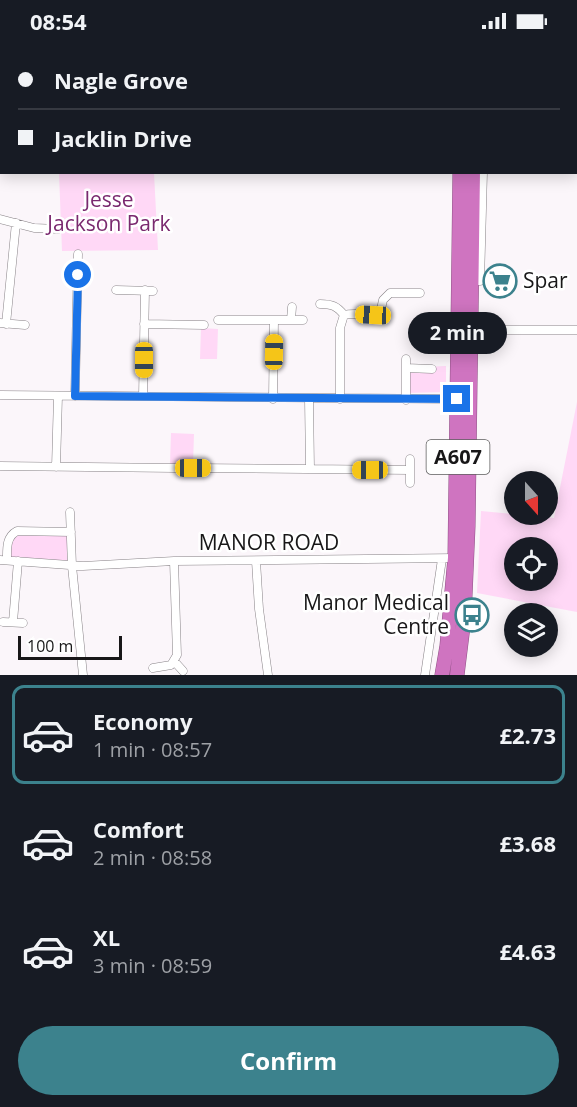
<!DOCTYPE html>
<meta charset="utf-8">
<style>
:root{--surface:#171b24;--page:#20242c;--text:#f1f3f6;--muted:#9ea1a6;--line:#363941;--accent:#3c828d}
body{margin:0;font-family:"Open Sans",sans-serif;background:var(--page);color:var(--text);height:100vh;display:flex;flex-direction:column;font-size:22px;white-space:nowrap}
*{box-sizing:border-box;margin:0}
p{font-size:20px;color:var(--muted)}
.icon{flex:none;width:33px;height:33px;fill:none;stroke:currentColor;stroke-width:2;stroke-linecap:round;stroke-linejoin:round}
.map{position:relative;height:633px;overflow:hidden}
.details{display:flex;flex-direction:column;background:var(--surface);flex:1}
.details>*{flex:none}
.guide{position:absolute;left:0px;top:0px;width:578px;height:132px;box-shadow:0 3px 15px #0003;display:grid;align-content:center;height:132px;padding:0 18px;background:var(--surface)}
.needle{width:39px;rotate:159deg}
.fabs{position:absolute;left:504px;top:429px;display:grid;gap:12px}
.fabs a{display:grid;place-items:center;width:54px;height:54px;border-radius:50%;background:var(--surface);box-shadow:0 3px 15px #0003;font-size:30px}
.scale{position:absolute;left:18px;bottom:15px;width:104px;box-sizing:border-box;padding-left:6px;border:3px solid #181718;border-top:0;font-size:16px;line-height:21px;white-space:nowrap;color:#181718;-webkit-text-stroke:4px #fff;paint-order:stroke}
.end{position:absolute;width:27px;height:27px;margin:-14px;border:8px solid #1a73e8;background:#fff;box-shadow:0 0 0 3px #fff}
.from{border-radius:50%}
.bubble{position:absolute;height:42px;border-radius:21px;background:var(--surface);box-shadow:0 3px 15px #0003;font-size:20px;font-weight:700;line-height:42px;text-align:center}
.car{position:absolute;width:18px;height:36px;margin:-18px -9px;border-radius:8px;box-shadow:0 0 4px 2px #0007;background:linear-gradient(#f5c518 24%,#345 0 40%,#f5c518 0 76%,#345 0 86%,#f5c518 0)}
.guide b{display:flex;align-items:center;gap:21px;height:57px;font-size:22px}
.guide b+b{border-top:2px solid var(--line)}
.guide i{width:15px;height:15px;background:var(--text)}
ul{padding:10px 0 0;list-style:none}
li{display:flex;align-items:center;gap:18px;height:99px;margin:0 12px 9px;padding:0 6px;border:3px solid transparent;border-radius:12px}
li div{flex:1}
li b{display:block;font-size:22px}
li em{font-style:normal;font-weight:700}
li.selected{border-color:var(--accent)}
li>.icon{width:54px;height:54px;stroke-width:1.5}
.action{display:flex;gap:12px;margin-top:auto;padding:12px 18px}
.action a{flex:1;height:69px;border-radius:36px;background:var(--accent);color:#fff;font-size:24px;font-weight:700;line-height:69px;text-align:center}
.status{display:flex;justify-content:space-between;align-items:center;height:42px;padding:0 30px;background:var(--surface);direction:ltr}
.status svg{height:16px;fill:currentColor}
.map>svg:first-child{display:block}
.green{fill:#ffd8f6;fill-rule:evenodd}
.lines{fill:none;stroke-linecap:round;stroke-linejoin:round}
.street-casing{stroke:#878286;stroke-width:9}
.highway-casing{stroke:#8f5385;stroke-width:15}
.street{stroke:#fff;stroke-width:8}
.highway{stroke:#cf74c0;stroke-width:14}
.route{stroke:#1a73e8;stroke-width:8}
.labels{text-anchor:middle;stroke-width:5;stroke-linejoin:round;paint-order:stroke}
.shield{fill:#fff;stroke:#5d5d5d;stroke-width:1.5}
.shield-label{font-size:20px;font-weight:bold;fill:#181718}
.park-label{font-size:21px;fill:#7a296f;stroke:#fff}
.poi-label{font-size:21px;fill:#181718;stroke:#fff;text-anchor:start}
.street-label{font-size:21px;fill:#181718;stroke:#fff}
</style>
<div class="status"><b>08:54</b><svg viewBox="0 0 49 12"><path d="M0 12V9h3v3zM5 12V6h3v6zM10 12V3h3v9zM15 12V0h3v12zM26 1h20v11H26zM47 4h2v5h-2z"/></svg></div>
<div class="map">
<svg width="577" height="633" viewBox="0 0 577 633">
<rect width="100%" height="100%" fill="#fbf6fa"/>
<!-- green -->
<path class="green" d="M59,131H154L158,208L62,209Z
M201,286L218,287L217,317H200Z
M446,324V350L406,351V326Z
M577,360V570L477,551L481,469L554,476ZM514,506H548V538H514Z
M171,391L194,392L193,423L170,422Z
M71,490L72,524L7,518L13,491Z"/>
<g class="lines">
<!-- street casing -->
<g class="street-casing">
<path id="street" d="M0,45H2
M576,67H577
M0,107H2
M0,177L34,186L58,187
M472,239H480L483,130
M116,248L153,249
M320,262C332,262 337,264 344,273C357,270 370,276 381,267L383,258L390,251H420
M218,278H303
M291,278L292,265
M0,281L25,283
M6,282L16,181
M144,282L204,283
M471,288H577
M406,317V358
M406,326L432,327
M0,353L457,357
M75,354L78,212
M143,354L145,248
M273,357L274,278
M309,357L310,427
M340,357V286L344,273
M0,424L175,426
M56,425L58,354
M193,426L410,428
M410,441V417
M70,470L72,524L83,633
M0,518L83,524L174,519L456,516
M7,518C7,506 6,495 17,489L71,490
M256,519L259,567L268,633
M3,580L23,581
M13,580L18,519
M174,619L183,629
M153,626L171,623L177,613L174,519
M425,633L442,517"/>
</g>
<!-- highway casing -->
<g class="highway-casing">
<path id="highway" d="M462,2V0
M477,2V0
M442,633L447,604L455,516L460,130
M457,633L464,576L468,484L473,130"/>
</g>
<!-- street -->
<use href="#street" class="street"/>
<!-- highway -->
<use href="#highway" class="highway"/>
</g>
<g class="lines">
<!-- route -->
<path class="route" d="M78,233L75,354L457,357"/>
</g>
<!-- icons -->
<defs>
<g id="supermarket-ring" transform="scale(1.725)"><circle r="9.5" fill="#fff" stroke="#3c828d" stroke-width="1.5"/><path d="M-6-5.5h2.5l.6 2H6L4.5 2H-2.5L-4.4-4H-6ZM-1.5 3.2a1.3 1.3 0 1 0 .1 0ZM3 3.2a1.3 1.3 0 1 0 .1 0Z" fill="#3c828d"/></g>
<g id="bus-ring" transform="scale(1.725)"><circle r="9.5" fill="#fff" stroke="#3c828d" stroke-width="1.5"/><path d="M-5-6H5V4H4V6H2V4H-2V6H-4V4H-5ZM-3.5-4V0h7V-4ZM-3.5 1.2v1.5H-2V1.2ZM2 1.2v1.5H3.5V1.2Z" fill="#3c828d"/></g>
</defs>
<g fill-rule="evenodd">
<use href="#supermarket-ring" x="500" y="239"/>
<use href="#bus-ring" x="472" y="573"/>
</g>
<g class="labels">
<!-- shield labels -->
<rect class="shield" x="426.5" y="398" width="63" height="34" rx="4.5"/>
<g class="shield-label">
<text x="458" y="422">A607</text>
</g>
<!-- park labels -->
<g class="park-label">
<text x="109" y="165">Jesse<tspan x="109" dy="24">Jackson Park</tspan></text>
</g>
<!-- poi labels -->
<g class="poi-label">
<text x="523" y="246">Spar</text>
<text x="449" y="568" text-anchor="end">Manor Medical<tspan x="449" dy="24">Centre</tspan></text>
</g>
<!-- street labels -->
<g class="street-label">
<text x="269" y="508">MANOR ROAD</text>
</g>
</g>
</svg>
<div class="fabs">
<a><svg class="needle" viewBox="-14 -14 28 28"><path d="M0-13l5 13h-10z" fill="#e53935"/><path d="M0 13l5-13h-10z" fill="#9ea1a6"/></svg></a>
<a><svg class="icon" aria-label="locate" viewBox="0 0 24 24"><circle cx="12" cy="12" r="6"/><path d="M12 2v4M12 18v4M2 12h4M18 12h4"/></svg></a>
<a><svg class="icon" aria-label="layers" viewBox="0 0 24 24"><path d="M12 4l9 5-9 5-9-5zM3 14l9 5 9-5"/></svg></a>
</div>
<div class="scale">100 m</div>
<i class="end from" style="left:78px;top:233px"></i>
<i class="end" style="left:457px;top:357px"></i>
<div class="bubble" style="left:408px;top:270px;width:99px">2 min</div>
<i class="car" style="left:373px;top:273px;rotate:273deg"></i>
<i class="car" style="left:274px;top:310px;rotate:1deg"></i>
<i class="car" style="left:144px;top:318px;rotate:180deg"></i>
<i class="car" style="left:193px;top:426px;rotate:90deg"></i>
<i class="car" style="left:370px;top:428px;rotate:270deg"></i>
<div class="guide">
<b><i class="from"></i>Nagle Grove</b>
<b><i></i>Jacklin Drive</b>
</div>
</div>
<section class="details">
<ul>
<li class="selected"><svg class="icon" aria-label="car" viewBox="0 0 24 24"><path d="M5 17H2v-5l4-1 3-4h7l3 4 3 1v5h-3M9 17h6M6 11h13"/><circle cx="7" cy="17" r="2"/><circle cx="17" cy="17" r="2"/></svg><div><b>Economy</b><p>1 min · 08:57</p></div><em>£2.73</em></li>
<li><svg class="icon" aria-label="car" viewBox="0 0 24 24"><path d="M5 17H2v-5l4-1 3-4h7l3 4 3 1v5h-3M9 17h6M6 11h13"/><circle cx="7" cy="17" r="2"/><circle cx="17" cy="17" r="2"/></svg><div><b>Comfort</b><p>2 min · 08:58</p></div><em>£3.68</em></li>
<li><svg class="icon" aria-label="car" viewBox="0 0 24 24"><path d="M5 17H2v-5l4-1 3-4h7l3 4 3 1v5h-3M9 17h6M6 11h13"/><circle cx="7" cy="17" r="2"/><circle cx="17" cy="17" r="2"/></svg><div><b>XL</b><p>3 min · 08:59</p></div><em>£4.63</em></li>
</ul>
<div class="action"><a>Confirm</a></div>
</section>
